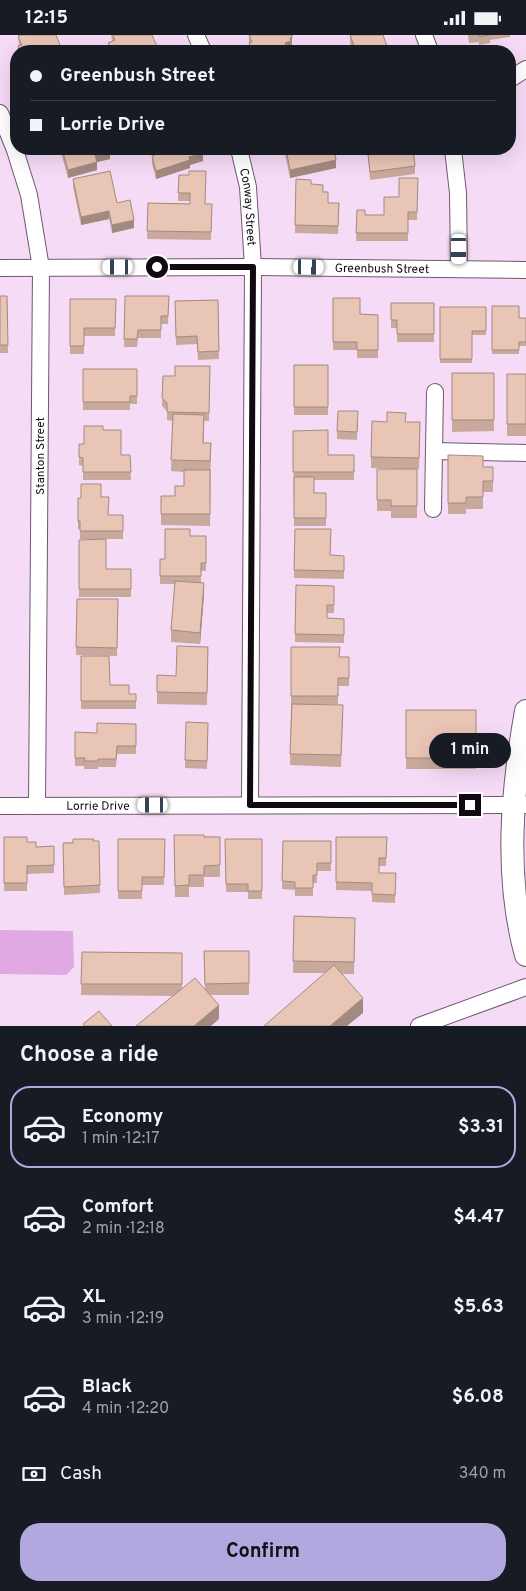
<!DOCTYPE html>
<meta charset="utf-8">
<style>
:root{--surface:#171b24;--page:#242831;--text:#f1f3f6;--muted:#9ea1a6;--line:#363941;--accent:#b2a7df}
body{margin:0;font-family:Overpass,sans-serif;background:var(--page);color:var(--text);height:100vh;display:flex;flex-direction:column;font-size:19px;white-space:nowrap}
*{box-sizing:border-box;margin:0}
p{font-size:16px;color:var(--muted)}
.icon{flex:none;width:28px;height:28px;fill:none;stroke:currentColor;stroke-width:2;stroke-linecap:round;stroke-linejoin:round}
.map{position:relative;height:991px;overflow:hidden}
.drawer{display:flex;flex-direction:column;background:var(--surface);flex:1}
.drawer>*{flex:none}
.guide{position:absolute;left:10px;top:10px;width:506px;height:110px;border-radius:20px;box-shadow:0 5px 20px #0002;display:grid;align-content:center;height:110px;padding:0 20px;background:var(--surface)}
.end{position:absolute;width:22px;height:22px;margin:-11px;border:6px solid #110811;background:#fff;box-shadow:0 0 0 2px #fff}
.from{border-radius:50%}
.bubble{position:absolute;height:35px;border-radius:18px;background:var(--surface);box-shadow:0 5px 20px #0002;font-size:16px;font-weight:700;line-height:35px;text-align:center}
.car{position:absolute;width:15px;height:30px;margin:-15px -8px;border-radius:6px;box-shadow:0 0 4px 1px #0007;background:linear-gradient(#fff 24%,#345 0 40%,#fff 0 76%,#345 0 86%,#fff 0)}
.guide b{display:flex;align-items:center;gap:18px;height:48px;font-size:19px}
.guide b+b{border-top:1px solid var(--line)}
.guide i{width:12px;height:12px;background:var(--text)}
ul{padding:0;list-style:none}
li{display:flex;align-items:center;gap:15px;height:82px;margin:0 10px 8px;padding:0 10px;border:2px solid transparent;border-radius:20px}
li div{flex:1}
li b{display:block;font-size:19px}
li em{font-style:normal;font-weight:700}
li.on{border-color:var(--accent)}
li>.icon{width:45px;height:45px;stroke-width:1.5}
h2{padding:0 20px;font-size:22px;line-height:60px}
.pay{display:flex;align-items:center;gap:12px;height:55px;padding:0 20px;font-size:19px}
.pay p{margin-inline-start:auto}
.button{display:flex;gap:10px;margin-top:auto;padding:10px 20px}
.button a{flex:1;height:58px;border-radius:20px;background:var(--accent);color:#111;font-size:20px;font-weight:700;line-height:58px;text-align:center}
.status{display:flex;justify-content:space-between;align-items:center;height:35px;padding:0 25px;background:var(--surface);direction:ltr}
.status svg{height:14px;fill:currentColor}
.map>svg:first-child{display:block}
.green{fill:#e0a9e4}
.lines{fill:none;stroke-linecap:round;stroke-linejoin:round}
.minor-casing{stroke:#6f5870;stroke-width:18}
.secondary-casing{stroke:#6f5870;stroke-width:24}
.minor{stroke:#fff;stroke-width:16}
.secondary{stroke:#fff;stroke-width:22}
.wall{fill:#c8a99c}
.shaded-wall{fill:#a38a7f}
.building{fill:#e9c5b5;stroke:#a38a7f}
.route{stroke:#110811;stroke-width:6}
.labels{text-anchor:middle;stroke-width:4;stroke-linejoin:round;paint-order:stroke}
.street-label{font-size:12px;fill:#110811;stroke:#fff}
</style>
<div class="status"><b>12:15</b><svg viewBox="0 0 49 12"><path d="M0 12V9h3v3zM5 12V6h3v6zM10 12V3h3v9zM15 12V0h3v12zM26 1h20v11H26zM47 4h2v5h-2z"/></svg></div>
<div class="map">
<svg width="526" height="991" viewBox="0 0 526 991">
<rect width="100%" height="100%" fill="#f6dbf7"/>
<!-- green -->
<path class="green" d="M0,895L73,896L74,932L66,940L0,939Z"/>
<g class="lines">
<!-- minor casing -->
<g class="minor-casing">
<g id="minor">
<path d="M196,0L203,16"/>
<path d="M424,0L430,16"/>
<path d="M510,44L526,34"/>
<path d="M0,78L15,115L29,160L41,233L37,771"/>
<path id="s1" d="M239,114L248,152L253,232L250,770"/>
<path d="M453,114L458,158L459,233"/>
<path id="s2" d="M0,233L253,232L526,235"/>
<path d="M434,416L526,418"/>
<path d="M433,474L435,357"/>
<path id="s3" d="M0,771L526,770"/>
<path d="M419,991L526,952"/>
</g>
</g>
<!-- secondary casing -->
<g class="secondary-casing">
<path id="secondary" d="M526,676C512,755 504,841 526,920"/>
</g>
<!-- minor -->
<use href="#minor" class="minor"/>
<!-- secondary -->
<use href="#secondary" class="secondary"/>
</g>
<!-- wall -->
<path class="wall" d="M18,0H56L60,16H18V11H19Z
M111,0H152L159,16H108V8L112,6Z
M249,0H292V10H291V14L287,15V16H249Z
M350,0L387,16H353L350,8Z
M468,0H510V2L490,5V8L479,10V7L469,8Z
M60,114H109L110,124L97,127V135L68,143Z
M151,114H201L203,126L190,130V133L156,144L152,129V121L153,120Z
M284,114H334L336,133L290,143Z
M371,114H413L415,131V139L370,145L368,120L371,119Z
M179,140L205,169H212L211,205L147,204L148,168L190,169V166H178Z
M418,143L417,185H408V206H356L357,175L365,180H384L399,162Z
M73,144L117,168L134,193L112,198L109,184L81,190L73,152Z
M296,144L311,149L323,157L328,168H339L338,199L295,198Z
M0,261H7L8,318H0Z
M125,261H169L168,289H161V303H138L137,312H124Z
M333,263L360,279L378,280V323H357V315H333Z
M70,264H116L115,301H84V319H70Z
M218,265L219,324L198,325L197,309L176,310L175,266Z
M391,268H434V307H397V293H391Z
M492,271L519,283H526V311H519V319H492Z
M440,272H486V300H472V328H440Z
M294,330H328V380H294Z
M210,331L209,386H204V408H211L210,491L161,490V461H175L184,451V437L171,436L173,386L167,385V376L162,371L163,341H175Z
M83,334H137V369H130V375H83Z
M452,338H494V396L452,397Z
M507,339H526V401H507Z
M358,384L357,405L337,404V396Z
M406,387H420L419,434H417V483H391V476H377V434H400L371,433V422Z
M103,395L121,420H130L131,445H83V431L79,430V409H84Z
M293,396L328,420H354V445H314V458H326V491H294Z
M448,420L483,432H493V457H483V474H466V479H448Z
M101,462L108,480H123V504H80V494H78V486Z
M295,494L330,520L344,521V544L294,543Z
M190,501H206V536H201V548L204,560L200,609L171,607V595L175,549H160V524H165Z
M79,505L106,534H131V562H79Z
M296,550L334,551V578H327V583L344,584V608L295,607Z
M77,564H118L117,621L76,620Z
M208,612L207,670L157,669V640L176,641Z
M291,612L340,622H349V651H338V669H311L343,682L341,732L290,730L291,669Z
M81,621L110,650L129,659H136V674H81Z
M406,675H476V734H406Z
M208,688L207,734L185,733V725Z
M136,689V719H117L116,732H98V734H84V731H75V697L97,698Z
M174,800L220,802V842H204V852H189V862H175Z
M4,802L27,807L36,812L54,811V838L27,839V856H4Z
M336,802H387L386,831H379V838H396L395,868L372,867V856L336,855Z
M118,804H165L164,850H142V864H118Z
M225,804H262V864H248V857H226Z
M94,806H99L100,858L64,860L63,808Z
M283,806H331V836H317V848H313V861H295V855L282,854Z
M294,881L355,883L354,939H342L363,978L325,938H293Z
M204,916H249V960H210L219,984L173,961L81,960L82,917L182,918V954H205Z"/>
<!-- shaded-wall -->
<path class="shaded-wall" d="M292,2V10H291V14L287,15V16H282L285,8L290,3Z
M60,10V16H45Z
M387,11V16H382V13Z
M110,116V124L97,127V135L68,143V135L95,120Z
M203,118V126L190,130V133L156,144V136L189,122Z
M336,125V133L290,143V135Z
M109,176V184L81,190V182Z
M134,185V193L112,198V190Z
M204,548V560L200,609V598Z
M363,963V978L347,991H330Z
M219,970V984L211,991H194Z"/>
<!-- building -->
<path class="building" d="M20,0H56L60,10L45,16H20L18,11L22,10L18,2Z
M113,0H152L159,16H112L108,8L115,5Z
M249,0H292V2L290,3L291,6L285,8L287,14L282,16H252L249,8L252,7Z
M350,0H383L387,11L382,13L383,16H356Z
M479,0H489L479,2Z
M62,114H109L110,116L95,120L97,127L68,135Z
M153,114H201L203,118L189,122L190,125L156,136L152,121L155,120Z
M286,114H334L336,125L290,135Z
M372,114H413L415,131L370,137L368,120L372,119Z
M110,136L117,168L130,165L134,185L112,190L109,176L81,182L73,144Z
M189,136H206L205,169H212L211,197L147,196L148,168L190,169V158H178L179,140H189Z
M399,143H418L417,177H408V198H356L357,175H365V180H384V162H399Z
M296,144L311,145V149L323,150V157H328V168H339L338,191L295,190Z
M0,261H7L8,310H0Z
M125,261H169L168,281H161V295H138L137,304H124Z
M333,263H360V279L378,280V315H357V307H333Z
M70,264H116L115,293H84V311H70Z
M218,265L219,316L198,317L197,301L176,302L175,266Z
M391,268H434V299H397V285H391Z
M492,271H519V283H526V307H519V315H492Z
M440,272H486V296H472V324H440Z
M294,330H328V372H294Z
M175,331H210L209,378L167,377V368L162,363L163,341H175Z
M83,334H137V361H130V367H83Z
M452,338H494V385H452Z
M507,339H526V389H507Z
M338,376H358L357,397L337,396Z
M387,377L406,378L405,387H420L419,423L371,422L372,386L387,387Z
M173,379L204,380L203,408H211L210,426L171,425Z
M84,391H103V395H121V420H130L131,437H83V423L79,422V409H84Z
M328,395V420H354V437H293V396Z
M448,420L483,421V432H493V446H483V462H466V468H448Z
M377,434H417V471H391V465H377Z
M184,435H210V479H161V461H175V451H184Z
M294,442H314V458H326V483H294Z
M81,449H101V462H109L108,480H123V496H80V486H78V463H81Z
M165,494H190V501H206V528H201V541H160V524H165Z
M295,494H331L330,520L344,521V536L294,535Z
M106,504V534H131V554H79V505Z
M175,546L204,548L200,598L171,595Z
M296,550L334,551V570H327V583L344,584V600L295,599Z
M77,564H118L117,613L76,612Z
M177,611L208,612L207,658L157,657V640L176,641Z
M291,612H340L339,622H349V643H338V661H291Z
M81,621H109L110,650H129V659H136V666H81Z
M292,669L343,670L341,720L290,719Z
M406,675H476V723H406Z
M186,687L208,688L207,726L185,725Z
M97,688L136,689V711H117L116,724H98V726H84L85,723H75V697L97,698Z
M174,800H204V802H220V830L204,831V840H189V850L175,851Z
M4,802H27V807H36V812L54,811V830L27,831V848H4Z
M336,802H387L386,823H379V838H396L395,860L372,859V848L336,847Z
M73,804H94L93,806H99L100,850L64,852L63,808H73Z
M118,804H165L164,842H142V856H118Z
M225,804H262V856H248V849H226Z
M283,806H331V828H317V840H313V853H295V847L282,846Z
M294,881L355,883L354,927L293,926Z
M204,916H249V948L205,949Z
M82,917L182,918V949H81Z
M334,930L363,963L330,991H264Z
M195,943L219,970L194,991H136Z
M99,976L112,991H84L83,989Z"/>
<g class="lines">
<!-- route -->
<path class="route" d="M157,232H253L250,770H470"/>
</g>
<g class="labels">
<!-- street labels -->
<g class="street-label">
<text dy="4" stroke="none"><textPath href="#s1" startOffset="59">Conway Street</textPath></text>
<text dy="4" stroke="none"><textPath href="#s2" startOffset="382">Greenbush Street</textPath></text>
<text transform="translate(40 421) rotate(-90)" y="4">Stanton Street</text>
<text dy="4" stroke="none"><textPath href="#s3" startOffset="98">Lorrie Drive</textPath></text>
</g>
</g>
</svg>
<i class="end from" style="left:157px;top:232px"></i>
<i class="end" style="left:470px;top:770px"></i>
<div class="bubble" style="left:429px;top:698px;width:82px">1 min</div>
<i class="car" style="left:459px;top:214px;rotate:180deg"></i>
<i class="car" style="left:118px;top:232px;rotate:270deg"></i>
<i class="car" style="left:309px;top:232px;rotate:91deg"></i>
<i class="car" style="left:153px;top:770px;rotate:270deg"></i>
<div class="guide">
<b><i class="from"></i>Greenbush Street</b>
<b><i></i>Lorrie Drive</b>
</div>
</div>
<section class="drawer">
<h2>Choose a ride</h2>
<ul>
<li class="on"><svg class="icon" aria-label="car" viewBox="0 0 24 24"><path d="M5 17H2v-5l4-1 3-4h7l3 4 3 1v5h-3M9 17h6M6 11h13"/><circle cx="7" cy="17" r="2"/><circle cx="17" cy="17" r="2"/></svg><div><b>Economy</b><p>1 min · 12:17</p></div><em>$3.31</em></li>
<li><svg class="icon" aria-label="car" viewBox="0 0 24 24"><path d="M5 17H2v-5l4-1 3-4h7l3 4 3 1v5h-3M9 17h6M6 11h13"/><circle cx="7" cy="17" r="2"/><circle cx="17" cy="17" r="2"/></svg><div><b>Comfort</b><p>2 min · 12:18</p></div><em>$4.47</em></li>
<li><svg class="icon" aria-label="car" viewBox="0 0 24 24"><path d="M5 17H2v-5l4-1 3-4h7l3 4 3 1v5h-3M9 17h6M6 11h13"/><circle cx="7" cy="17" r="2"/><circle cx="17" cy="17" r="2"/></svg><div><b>XL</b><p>3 min · 12:19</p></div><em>$5.63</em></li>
<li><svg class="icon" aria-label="car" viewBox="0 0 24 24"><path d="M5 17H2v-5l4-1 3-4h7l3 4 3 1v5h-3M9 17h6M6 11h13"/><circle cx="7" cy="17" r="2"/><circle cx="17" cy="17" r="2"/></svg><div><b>Black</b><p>4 min · 12:20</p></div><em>$6.08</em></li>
</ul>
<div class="pay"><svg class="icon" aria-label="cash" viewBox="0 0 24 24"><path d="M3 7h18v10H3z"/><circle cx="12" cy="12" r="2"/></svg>Cash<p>340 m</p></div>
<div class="button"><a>Confirm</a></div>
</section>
